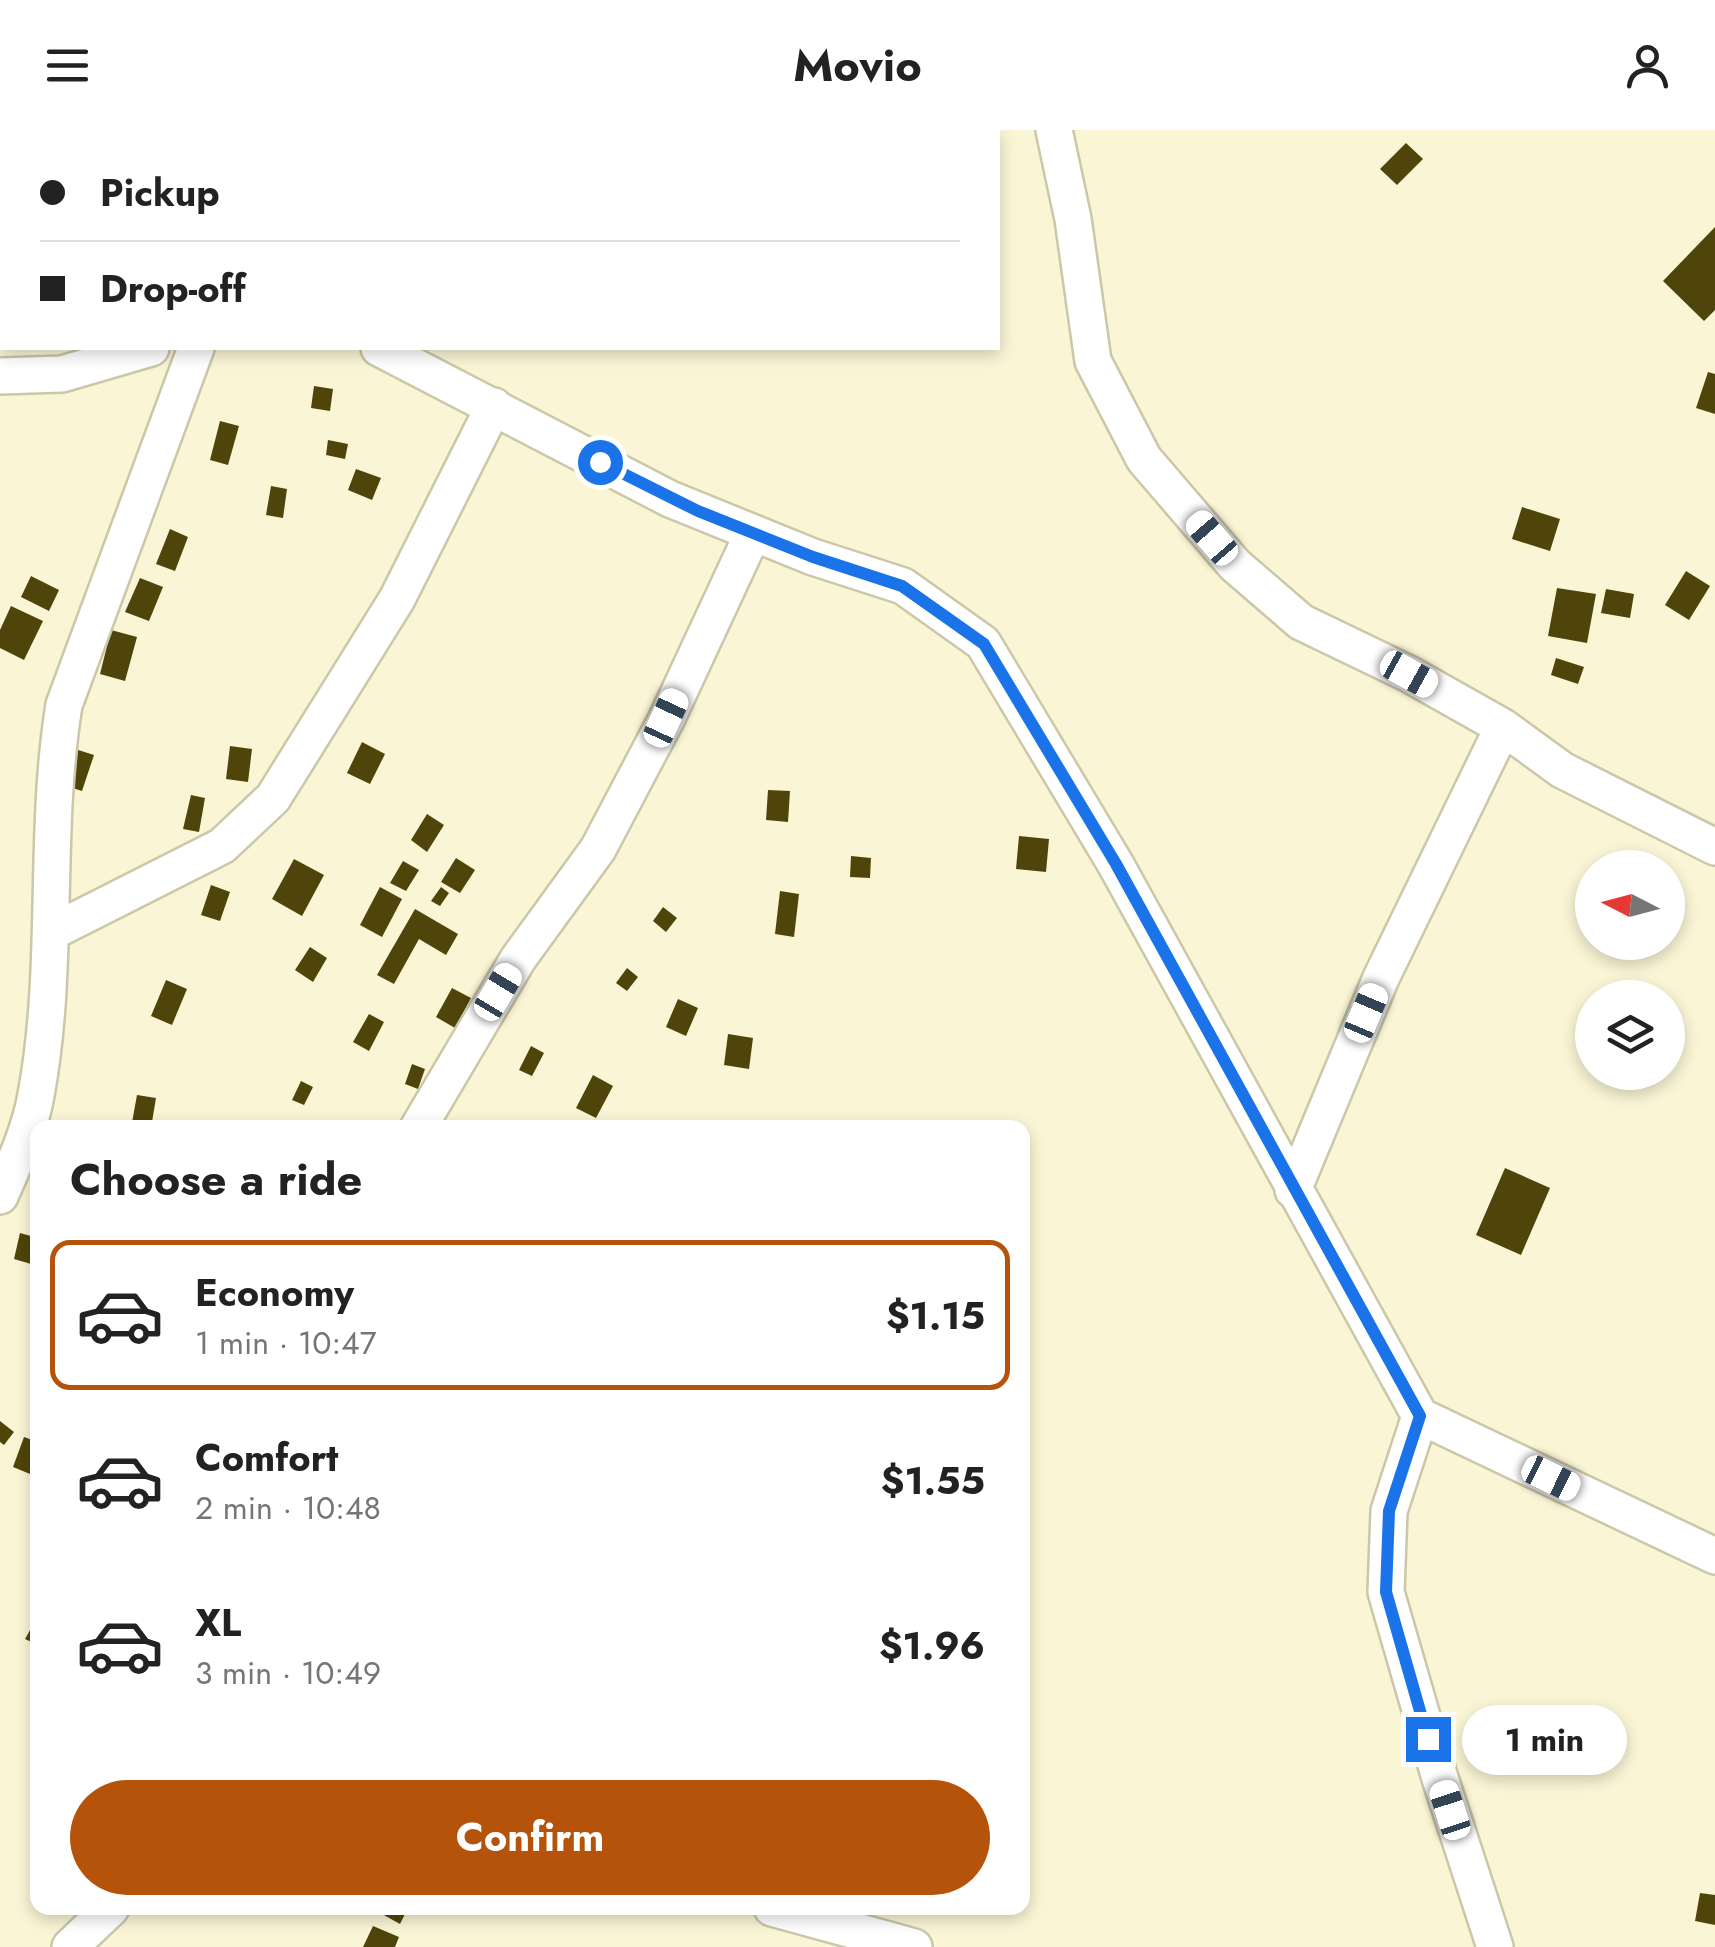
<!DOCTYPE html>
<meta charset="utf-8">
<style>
:root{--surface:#fff;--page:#f2f2f2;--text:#222;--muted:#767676;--line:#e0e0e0;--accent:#b45309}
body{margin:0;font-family:Jost,sans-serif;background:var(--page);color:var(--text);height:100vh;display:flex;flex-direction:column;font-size:38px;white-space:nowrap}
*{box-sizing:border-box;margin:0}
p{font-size:32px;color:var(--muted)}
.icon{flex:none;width:55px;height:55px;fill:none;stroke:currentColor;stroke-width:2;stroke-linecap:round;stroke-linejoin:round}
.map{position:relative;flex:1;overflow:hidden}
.drawer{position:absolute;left:30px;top:990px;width:1000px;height:795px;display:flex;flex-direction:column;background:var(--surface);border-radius:20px;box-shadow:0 5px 15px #0003}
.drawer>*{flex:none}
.hud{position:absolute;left:0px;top:0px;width:1000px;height:220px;box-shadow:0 5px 15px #0003;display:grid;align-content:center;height:220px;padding:0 40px;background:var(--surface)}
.needle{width:65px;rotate:276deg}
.fabs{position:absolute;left:1575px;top:720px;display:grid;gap:20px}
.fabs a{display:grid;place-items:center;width:110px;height:110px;border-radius:50%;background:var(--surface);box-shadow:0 5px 15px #0003;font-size:50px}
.end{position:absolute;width:45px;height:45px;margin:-22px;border:12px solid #1a73e8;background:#fff;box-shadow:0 0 0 5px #fff}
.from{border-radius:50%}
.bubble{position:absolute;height:70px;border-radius:35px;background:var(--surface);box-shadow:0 5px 15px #0003;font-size:32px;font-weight:700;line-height:70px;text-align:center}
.car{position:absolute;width:30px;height:60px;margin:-30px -15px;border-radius:12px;box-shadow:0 0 8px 2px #0007;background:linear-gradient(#fff 24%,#345 0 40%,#fff 0 76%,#345 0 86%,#fff 0)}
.hud b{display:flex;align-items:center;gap:35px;height:95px;font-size:38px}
.hud b+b{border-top:2px solid var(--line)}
.hud i{width:25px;height:25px;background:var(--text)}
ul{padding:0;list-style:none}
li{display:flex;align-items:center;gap:30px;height:150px;margin:0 20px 15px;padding:0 20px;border:5px solid transparent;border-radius:20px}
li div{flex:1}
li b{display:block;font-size:38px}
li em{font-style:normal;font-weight:700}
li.on{border-color:var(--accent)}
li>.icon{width:90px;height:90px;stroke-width:1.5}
h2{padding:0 40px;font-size:45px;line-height:120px}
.cta{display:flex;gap:20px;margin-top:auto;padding:20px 40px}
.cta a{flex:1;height:115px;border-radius:60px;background:var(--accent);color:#fff;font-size:40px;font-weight:700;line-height:115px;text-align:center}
header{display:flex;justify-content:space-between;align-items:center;height:130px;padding:0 40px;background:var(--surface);font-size:45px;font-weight:700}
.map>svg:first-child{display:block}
.building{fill:#4f450a}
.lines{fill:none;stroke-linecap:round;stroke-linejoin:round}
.minor-casing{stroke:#ccc7a8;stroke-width:40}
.minor{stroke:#fff;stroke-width:35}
.route{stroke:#1a73e8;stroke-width:12}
</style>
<header><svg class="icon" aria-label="menu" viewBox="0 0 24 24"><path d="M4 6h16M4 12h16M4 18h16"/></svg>Movio<svg class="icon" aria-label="person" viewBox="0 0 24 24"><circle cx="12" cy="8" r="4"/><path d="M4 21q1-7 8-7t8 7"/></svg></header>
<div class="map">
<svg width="1715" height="1817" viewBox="0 0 1715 1817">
<rect width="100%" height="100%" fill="#faf5d5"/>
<!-- building -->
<path class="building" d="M1406,13L1423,29L1397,55L1380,39Z
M1715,97V180L1704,191L1663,151Z
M1708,242L1715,244V284L1696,278Z
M314,256L333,259L330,281L311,278Z
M220,291L239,296L228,335L210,330Z
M328,310L348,314L345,329L326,325Z
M356,339L381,348L372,370L348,360Z
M271,356L287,359L283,388L266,385Z
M1522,377L1560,389L1550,421L1512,409Z
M170,399L188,407L175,441L156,434Z
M1686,441L1710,456L1689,490L1665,475Z
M31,446L59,460L49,481L21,467Z
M140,448L163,457L149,491L125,482Z
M1557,458L1596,464L1587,513L1548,506Z
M1606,459L1634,464L1630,488L1601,483Z
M11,476L43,491L24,530L0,518V500Z
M111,500L137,507L125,551L100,544Z
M1556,528L1584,537L1578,554L1551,545Z
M362,612L385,624L370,654L347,643Z
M230,616L252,619L248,652L226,649Z
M75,619L94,625L82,661L63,655Z
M768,660L790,661L788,692L766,690Z
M191,665L205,668L199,702L183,699Z
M427,684L444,695L427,722L411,710Z
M1019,706L1049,709L1046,742L1016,739Z
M851,726L871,728L870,748L850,747Z
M456,728L475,740L460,763L441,752Z
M294,729L324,745L302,786L272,769Z
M403,731L419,740L406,761L390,753Z
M211,755L230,762L220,791L201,785Z
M380,757L402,769L382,807L360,795Z
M441,757L449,763L440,776L431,771Z
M780,761L799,764L794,807L775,804Z
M663,777L677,788L666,802L653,791Z
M415,779L458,804L446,825L419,809L394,854L377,845Z
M310,817L327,828L313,852L295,840Z
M627,838L638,847L627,861L616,853Z
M166,850L187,859L172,895L151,886Z
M452,858L471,868L455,898L436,887Z
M678,869L698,878L686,906L666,897Z
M369,884L384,892L369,921L353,912Z
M728,904L753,908L749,939L724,935Z
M531,916L544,923L532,946L519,940Z
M412,934L425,939L418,959L405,954Z
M593,945L613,956L596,988L576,978Z
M301,951L313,957L304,975L292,970Z
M137,965L156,968L151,998H131Z
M1505,1038L1550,1058L1521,1125L1476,1105Z
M20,1103L38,1108L31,1134L14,1129Z
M0,1291L14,1302L4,1315L0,1312Z
M24,1307L38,1312L35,1346L13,1337Z
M38,1486V1515L25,1509Z
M1700,1763L1715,1765V1795L1695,1791Z
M386,1778H408L400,1794L382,1784Z
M373,1796L399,1807L395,1817H363Z"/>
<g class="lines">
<!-- minor casing -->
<g class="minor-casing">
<path id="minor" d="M401,0L402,2
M1054,0L1073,89L1093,231L1144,329L1235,435L1301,492L1409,544L1503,597L1562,640L1715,717
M379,218L670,369L813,427L903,456L983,513L1116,735L1420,1286L1715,1426
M0,246L62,244L151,218
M52,802L222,716L273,668L397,469L494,276
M418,998L518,829L598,719L667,588L753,403
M1293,1060L1381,848L1503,597
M0,1066C14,1034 30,1000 36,965C60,836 43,704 64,575L196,218
M1420,1286L1389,1381L1386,1462L1439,1645L1495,1817
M772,1778L914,1817
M70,1817L111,1778"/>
</g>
<!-- minor -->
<use href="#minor" class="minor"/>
</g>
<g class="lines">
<!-- route -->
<path class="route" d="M600,332L698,381L813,427L902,456L984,514L1116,734L1420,1286L1389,1381L1386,1462L1428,1609"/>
</g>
</svg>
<div class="fabs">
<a><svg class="needle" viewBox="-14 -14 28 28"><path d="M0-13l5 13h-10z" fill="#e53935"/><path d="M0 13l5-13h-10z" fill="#767676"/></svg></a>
<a><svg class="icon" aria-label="layers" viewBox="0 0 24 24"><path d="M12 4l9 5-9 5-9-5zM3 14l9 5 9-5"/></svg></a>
</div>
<i class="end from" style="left:600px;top:332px"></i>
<i class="end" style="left:1428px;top:1609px"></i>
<div class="bubble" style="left:1462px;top:1575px;width:165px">1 min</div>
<i class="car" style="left:1212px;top:408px;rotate:319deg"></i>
<i class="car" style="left:1409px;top:544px;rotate:119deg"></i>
<i class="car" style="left:666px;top:588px;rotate:25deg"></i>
<i class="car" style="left:498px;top:862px;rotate:31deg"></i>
<i class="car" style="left:1366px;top:883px;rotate:23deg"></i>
<i class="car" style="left:1551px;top:1348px;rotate:116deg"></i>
<i class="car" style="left:1450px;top:1680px;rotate:342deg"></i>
<div class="hud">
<b><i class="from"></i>Pickup</b>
<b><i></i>Drop-off</b>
</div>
<section class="drawer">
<h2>Choose a ride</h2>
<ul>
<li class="on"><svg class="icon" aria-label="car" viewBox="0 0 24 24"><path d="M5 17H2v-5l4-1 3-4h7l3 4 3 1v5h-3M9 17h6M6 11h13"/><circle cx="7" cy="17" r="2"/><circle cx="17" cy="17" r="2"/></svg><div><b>Economy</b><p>1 min · 10:47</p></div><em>$1.15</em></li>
<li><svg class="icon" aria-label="car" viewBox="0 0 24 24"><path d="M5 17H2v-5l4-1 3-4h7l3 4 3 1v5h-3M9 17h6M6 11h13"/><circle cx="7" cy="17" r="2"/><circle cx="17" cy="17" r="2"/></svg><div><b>Comfort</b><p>2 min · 10:48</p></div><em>$1.55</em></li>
<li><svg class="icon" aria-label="car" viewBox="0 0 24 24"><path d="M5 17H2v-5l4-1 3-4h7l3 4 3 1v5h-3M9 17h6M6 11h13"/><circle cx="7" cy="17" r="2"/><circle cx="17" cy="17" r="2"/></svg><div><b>XL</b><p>3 min · 10:49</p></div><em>$1.96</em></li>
</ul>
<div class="cta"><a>Confirm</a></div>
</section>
</div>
